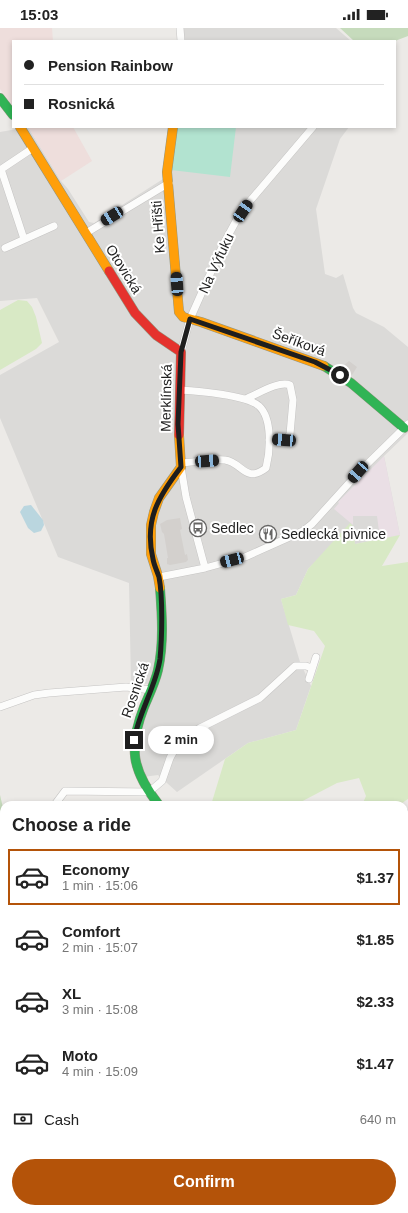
<!DOCTYPE html>
<meta charset="utf-8">
<style>
:root{--surface:#fff;--page:#f6f6f6;--text:#222;--muted:#767676;--line:#e0e0e0;--accent:#b45309}
body{margin:0;font-family:Arial,sans-serif;background:var(--page);color:var(--text);height:100vh;display:flex;flex-direction:column;font-size:15px;white-space:nowrap}
*{box-sizing:border-box;margin:0}
p{font-size:13px;color:var(--muted)}
.icon{flex:none;width:22px;height:22px;fill:none;stroke:currentColor;stroke-width:2;stroke-linecap:round;stroke-linejoin:round}
.map{position:relative;flex:1;overflow:hidden}
.side{position:absolute;left:0px;top:773px;width:408px;height:412px;display:flex;flex-direction:column;background:var(--surface);border-radius:12px 12px 0 0;box-shadow:0 2px 6px #0003}
.side>*{flex:none}
.guide{position:absolute;left:12px;top:12px;width:384px;height:88px;border-radius:0px;box-shadow:0 2px 6px #0003;display:grid;align-content:center;height:88px;padding:0 12px;background:var(--surface)}
.end{position:absolute;width:18px;height:18px;margin:-9px;border:5px solid #1e1e1e;background:#fff;box-shadow:0 0 0 2px #fff}
.from{border-radius:50%}
.bubble{position:absolute;height:28px;border-radius:14px;background:var(--surface);box-shadow:0 2px 6px #0003;font-size:13px;font-weight:700;line-height:28px;text-align:center}
.car{position:absolute;width:12px;height:24px;margin:-12px -6px;border-radius:5px;box-shadow:0 0 3px 1px #0007;background:linear-gradient(#222 24%,#8ab4d8 0 40%,#222 0 76%,#8ab4d8 0 86%,#222 0)}
.guide b{display:flex;align-items:center;gap:14px;height:38px;font-size:15px}
.guide b+b{border-top:1px solid var(--line)}
.guide i{width:10px;height:10px;background:var(--text)}
ul{padding:0;list-style:none}
li{display:flex;align-items:center;gap:12px;height:56px;margin:0 8px 6px;padding:0 4px;border:2px solid transparent;border-radius:0px}
li div{flex:1}
li b{display:block;font-size:15px}
li em{font-style:normal;font-weight:700}
li.current{border-color:var(--accent)}
li>.icon{width:36px;height:36px;stroke-width:1.5}
h2{padding:0 12px;font-size:18px;line-height:48px}
.pay{display:flex;align-items:center;gap:10px;height:44px;padding:0 12px;font-size:15px}
.pay p{margin-inline-start:auto}
.action{display:flex;gap:8px;margin-top:auto;padding:8px 12px}
.action a{flex:1;height:46px;border-radius:24px;background:var(--accent);color:#fff;font-size:16px;font-weight:700;line-height:46px;text-align:center}
.status{display:flex;justify-content:space-between;align-items:center;height:28px;padding:0 20px;background:var(--surface);direction:ltr}
.status svg{height:11px;fill:currentColor}
.map>svg:first-child{display:block}
.residential{fill:#dbdad8}
.commercial{fill:#eededc}
.industrial{fill:#eadfe5}
.grass{fill:#d8e9c5}
.forest{fill:#c6dbbc}
.pitch{fill:#b2e3d0}
.water{fill:#bad6df}
.building{fill:#d3d0cd}
.lines{fill:none;stroke-linecap:round;stroke-linejoin:round}
.street-casing{stroke:#c5c4c3;stroke-width:8}
.fast-casing{stroke:#93957f;stroke-width:10}
.slow-casing{stroke:#93957f;stroke-width:10}
.jam-casing{stroke:#93957f;stroke-width:10}
.street{stroke:#fcfcfb;stroke-width:7}
.fast{stroke:#30b455;stroke-width:9}
.slow{stroke:#ff9f0a;stroke-width:9}
.jam{stroke:#e5322d;stroke-width:9}
.rail{stroke:#cacac9;stroke-width:2;stroke-dasharray:8 8;stroke-linecap:butt}
.route{stroke:#1e1e1e;stroke-width:5}
.labels{text-anchor:middle;stroke-width:4;stroke-linejoin:round;paint-order:stroke}
.street-label{font-size:14px;fill:#1e1e1e;stroke:#fff}
.poi-label{font-size:14px;fill:#1e1e1e;stroke:#fff;text-anchor:start}
</style>
<div class="status"><b>15:03</b><svg viewBox="0 0 49 12"><path d="M0 12V9h3v3zM5 12V6h3v6zM10 12V3h3v9zM15 12V0h3v12zM26 1h20v11H26zM47 4h2v5h-2z"/></svg></div>
<div class="map">
<svg width="408" height="1185" viewBox="0 0 408 1185">
<rect width="100%" height="100%" fill="#eceae7"/>
<!-- residential -->
<path class="residential" d="M177,0H336L351,13H177Z
M28,99L61,153L68,161L89,194L94,195L163,151L169,99H349L340,111L316,181L325,246L336,250L343,246L353,280L356,285L384,299L408,319V405L384,428L400,507L355,516L353,498L308,541L296,567L281,571L300,634L311,658L296,702L248,715L177,764L158,747L143,749L137,730V709L149,656L131,655L129,555L58,529L0,390V347L59,314L37,270L0,273V104Z"/>
<!-- commercial -->
<path class="commercial" d="M0,0H52L53,13H13V78L0,61Z
M28,99H73L92,133L61,153Z"/>
<!-- industrial -->
<path class="industrial" d="M384,428L400,507L380,511L377,488H353V497L334,481L339,475L338,474Z"/>
<!-- grass -->
<path class="grass" d="M18,272L27,273L32,279L36,289L42,315L36,321L0,342V282Z
M350,495L353,498L355,516L400,507L382,538L408,534V771L399,777H362L366,768L359,750L337,755L295,777H211L225,731L248,715L296,702L325,618L314,603L288,597L281,571L296,567L308,541Z
M408,790V1139L404,1147V793Z
M31,1181H118L119,1185H30Z
M237,1181H395L396,1185H237Z"/>
<!-- forest -->
<path class="forest" d="M340,0H408V8L395,13H354Z
M0,767L4,784V848H0Z"/>
<!-- pitch -->
<path class="pitch" d="M176,99H236L230,149L171,142Z"/>
<!-- water -->
<path class="water" d="M31,477L43,492L44,497L41,503L34,505L28,500L20,484L24,478Z"/>
<!-- building -->
<path class="building" d="M349,333L357,339L352,347L342,339Z
M180,490L182,501L180,502L185,527L187,526L188,532L186,534L170,537L167,536V530H168L164,506L162,504L160,496L167,492Z"/>
<g class="lines">
<!-- street casing -->
<g class="street-casing">
<path id="street" d="M180,0L181,13
M1,141L24,211
M0,142L33,120
M86,205L169,155
M5,220L54,198
M181,324L190,291L223,217L236,193L250,173L313,99
M180,362C197,363 247,367 259,378C273,391 270,424 266,440C245,456 242,434 225,432C211,431 195,434 181,435
M245,371C256,367 279,352 290,357L293,372L290,406C286,415 278,412 269,412
M181,439L186,469L205,540
M159,549L205,540L245,529L303,503L312,496L359,444L408,396
M309,651L316,629
M0,679L34,667L49,665L126,659L151,662
M57,777L56,775L65,763L149,764L162,753L170,730L177,717L184,710L200,700L260,670L295,638H306L312,640"/>
</g>
<!-- fast casing -->
<g class="fast-casing">
<path id="fast" d="M0,70L13,87
M324,338L351,355L404,400
M159,777C132,743 128,720 144,679C149,667 155,655 158,642C164,615 162,587 160,560
M143,1185L147,1181"/>
</g>
<!-- slow casing -->
<g class="slow-casing">
<path id="slow" d="M20,99L109,243
M173,99L167,144L179,284L183,289L201,294L324,338
M160,560L158,548L151,526V497L154,484L159,470L181,439L179,407
M0,1105H4
M386,1181L392,1185"/>
</g>
<!-- jam casing -->
<g class="jam-casing">
<path id="jam" d="M109,243L135,285L156,307L181,324L179,407"/>
</g>
<!-- street -->
<use href="#street" class="street"/>
<!-- fast -->
<use href="#fast" class="fast"/>
<!-- slow -->
<use href="#slow" class="slow"/>
<!-- jam -->
<use href="#jam" class="jam"/>
<!-- rail -->
<path class="rail" d="M404,785L408,782
M226,1181V1185
M213,1185L214,1181"/>
</g>
<g class="lines">
<!-- route -->
<path class="route" d="M134,712C139,683 156,659 160,631C162,610 163,569 159,549C157,543 154,537 153,531C144,492 158,469 181,439L178,396L181,324L190,291L315,334L340,347"/>
</g>
<!-- icons -->
<defs>
<g id="bus-ring" transform="scale(0.9)"><circle r="9.5" fill="#fff" stroke="#666564" stroke-width="1.5"/><path d="M-5-6H5V4H4V6H2V4H-2V6H-4V4H-5ZM-3.5-4V0h7V-4ZM-3.5 1.2v1.5H-2V1.2ZM2 1.2v1.5H3.5V1.2Z" fill="#666564"/></g>
<g id="restaurant-ring" transform="scale(0.9)"><circle r="9.5" fill="#fff" stroke="#666564" stroke-width="1.5"/><path d="M-5-6h1v4h1v-4h1v4h1v-4h1v5L-1.5 .5V6h-2V.5L-5-1ZM5-6V6H3V1.5H1.5Q1.5-4 5-6Z" fill="#666564"/></g>
</defs>
<g fill-rule="evenodd">
<use href="#bus-ring" x="198" y="500"/>
<use href="#restaurant-ring" x="268" y="506"/>
</g>
<g class="labels">
<!-- street labels -->
<g class="street-label">
<text transform="translate(158 199) rotate(-94)" y="5">Ke Hřišti</text>
<text transform="translate(216 235) rotate(-65)" y="5">Na Výfuku</text>
<text transform="translate(124 241) rotate(58)" y="5">Otovická</text>
<text transform="translate(299 314) rotate(20)" y="5">Šeříková</text>
<text transform="translate(166 370) rotate(-89)" y="5">Merklínská</text>
<text transform="translate(135 662) rotate(-71)" y="5">Rosnická</text>
</g>
<!-- poi labels -->
<g class="poi-label">
<text x="211" y="505">Sedlec</text>
<text x="281" y="511">Sedlecká pivnice</text>
</g>
</g>
</svg>
<i class="end from" style="left:340px;top:347px"></i>
<i class="end" style="left:134px;top:712px"></i>
<div class="bubble" style="left:148px;top:698px;width:66px">2 min</div>
<i class="car" style="left:243px;top:183px;rotate:34deg"></i>
<i class="car" style="left:112px;top:188px;rotate:238deg"></i>
<i class="car" style="left:177px;top:256px;rotate:356deg"></i>
<i class="car" style="left:284px;top:412px;rotate:274deg"></i>
<i class="car" style="left:207px;top:433px;rotate:86deg"></i>
<i class="car" style="left:358px;top:444px;rotate:221deg"></i>
<i class="car" style="left:232px;top:532px;rotate:255deg"></i>
<div class="guide">
<b><i class="from"></i>Pension Rainbow</b>
<b><i></i>Rosnická</b>
</div>
<section class="side">
<h2>Choose a ride</h2>
<ul>
<li class="current"><svg class="icon" aria-label="car" viewBox="0 0 24 24"><path d="M5 17H2v-5l4-1 3-4h7l3 4 3 1v5h-3M9 17h6M6 11h13"/><circle cx="7" cy="17" r="2"/><circle cx="17" cy="17" r="2"/></svg><div><b>Economy</b><p>1 min · 15:06</p></div><em>$1.37</em></li>
<li><svg class="icon" aria-label="car" viewBox="0 0 24 24"><path d="M5 17H2v-5l4-1 3-4h7l3 4 3 1v5h-3M9 17h6M6 11h13"/><circle cx="7" cy="17" r="2"/><circle cx="17" cy="17" r="2"/></svg><div><b>Comfort</b><p>2 min · 15:07</p></div><em>$1.85</em></li>
<li><svg class="icon" aria-label="car" viewBox="0 0 24 24"><path d="M5 17H2v-5l4-1 3-4h7l3 4 3 1v5h-3M9 17h6M6 11h13"/><circle cx="7" cy="17" r="2"/><circle cx="17" cy="17" r="2"/></svg><div><b>XL</b><p>3 min · 15:08</p></div><em>$2.33</em></li>
<li><svg class="icon" aria-label="car" viewBox="0 0 24 24"><path d="M5 17H2v-5l4-1 3-4h7l3 4 3 1v5h-3M9 17h6M6 11h13"/><circle cx="7" cy="17" r="2"/><circle cx="17" cy="17" r="2"/></svg><div><b>Moto</b><p>4 min · 15:09</p></div><em>$1.47</em></li>
</ul>
<div class="pay"><svg class="icon" aria-label="cash" viewBox="0 0 24 24"><path d="M3 7h18v10H3z"/><circle cx="12" cy="12" r="2"/></svg>Cash<p>640 m</p></div>
<div class="action"><a>Confirm</a></div>
</section>
</div>
